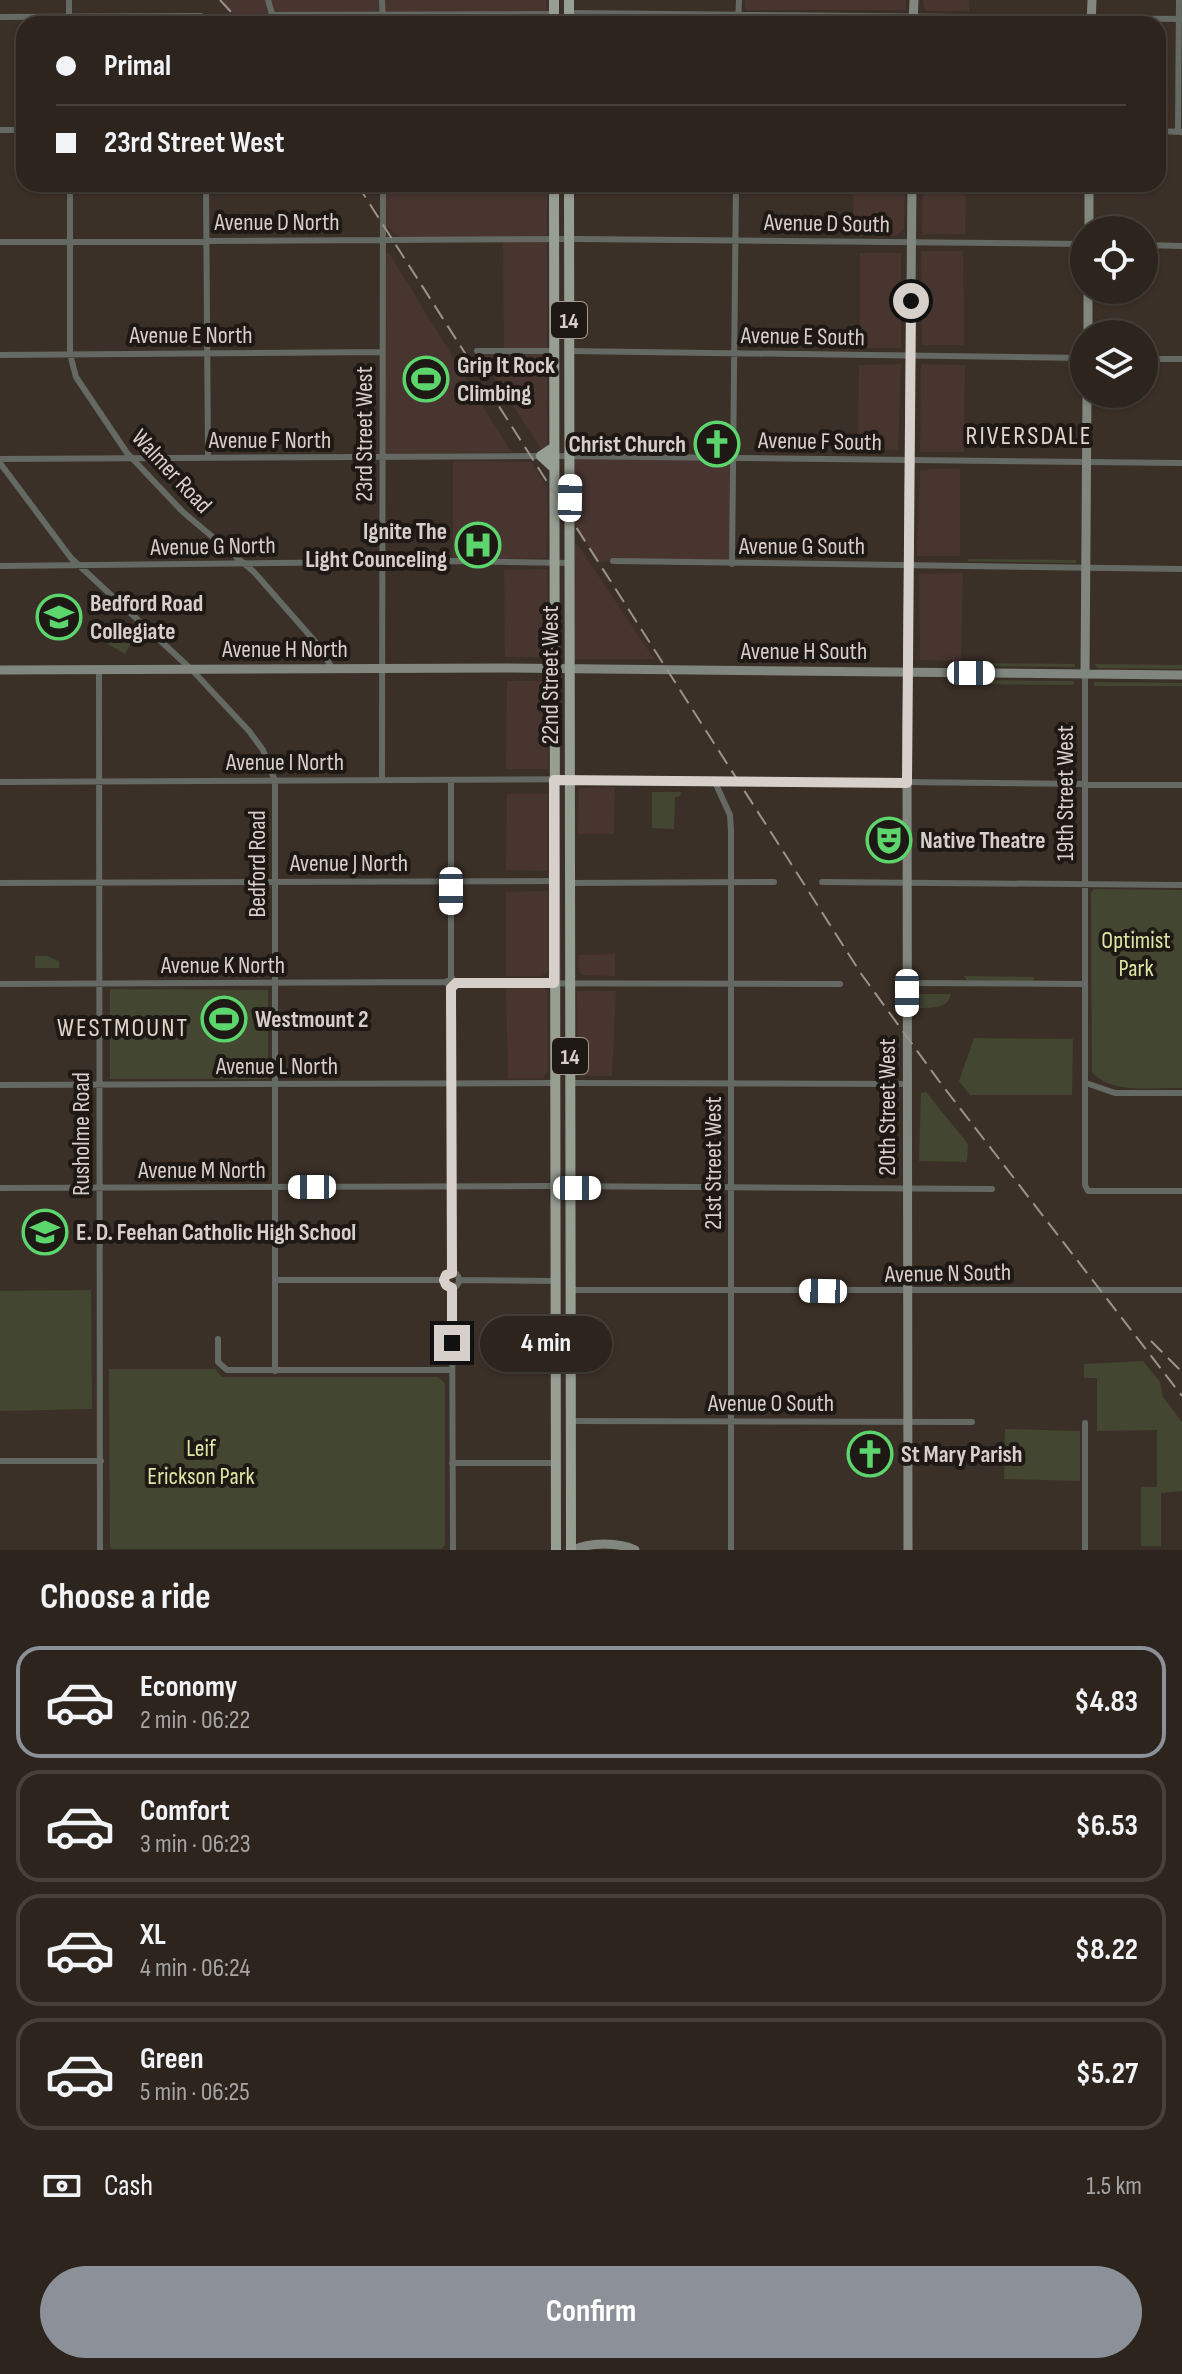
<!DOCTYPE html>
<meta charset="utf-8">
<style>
:root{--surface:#2c241d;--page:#342c26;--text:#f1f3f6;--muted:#a6a4a4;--line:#48413b;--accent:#8c9099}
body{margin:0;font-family:"Sofia Sans Condensed",sans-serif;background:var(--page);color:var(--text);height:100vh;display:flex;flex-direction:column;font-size:30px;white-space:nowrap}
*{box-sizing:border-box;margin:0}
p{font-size:26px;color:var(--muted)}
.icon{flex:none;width:44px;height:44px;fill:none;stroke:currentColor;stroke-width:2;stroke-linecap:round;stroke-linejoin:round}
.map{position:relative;height:1550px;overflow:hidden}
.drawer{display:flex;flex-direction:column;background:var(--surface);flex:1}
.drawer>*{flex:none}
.top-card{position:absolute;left:16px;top:16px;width:1150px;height:176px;border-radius:24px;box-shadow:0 2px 6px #0004,0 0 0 2px var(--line);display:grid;align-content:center;height:176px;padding:0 40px;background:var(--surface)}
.tools{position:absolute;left:1070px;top:216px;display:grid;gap:16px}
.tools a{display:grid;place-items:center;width:88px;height:88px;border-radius:50%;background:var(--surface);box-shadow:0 2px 6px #0004,0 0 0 2px var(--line);font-size:40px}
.end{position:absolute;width:36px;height:36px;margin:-18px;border:10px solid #d7d0ca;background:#111;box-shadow:0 0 0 4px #111}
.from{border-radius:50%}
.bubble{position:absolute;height:56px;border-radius:28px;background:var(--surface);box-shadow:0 2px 6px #0004,0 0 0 2px var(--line);font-size:26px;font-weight:700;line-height:56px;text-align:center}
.car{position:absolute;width:24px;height:48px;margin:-24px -12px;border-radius:10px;box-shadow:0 0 6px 2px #0007;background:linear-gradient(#fff 24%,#345 0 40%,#fff 0 76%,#345 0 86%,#fff 0)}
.top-card b{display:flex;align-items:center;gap:28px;height:76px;font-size:30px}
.top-card b+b{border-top:2px solid var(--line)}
.top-card i{width:20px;height:20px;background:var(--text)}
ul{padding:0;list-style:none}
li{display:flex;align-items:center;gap:24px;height:112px;margin:0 16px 12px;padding:0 24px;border:4px solid var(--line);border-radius:24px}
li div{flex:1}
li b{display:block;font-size:30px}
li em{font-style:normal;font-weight:700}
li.on{border-color:var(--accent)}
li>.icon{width:72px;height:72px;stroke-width:1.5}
h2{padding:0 40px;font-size:36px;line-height:96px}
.pay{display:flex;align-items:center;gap:20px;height:88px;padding:0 40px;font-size:30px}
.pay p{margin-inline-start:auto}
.action{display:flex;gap:16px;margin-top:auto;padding:16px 40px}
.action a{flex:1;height:92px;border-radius:48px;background:var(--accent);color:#fff;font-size:32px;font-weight:700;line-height:92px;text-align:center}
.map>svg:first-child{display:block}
.commercial{fill:#483530}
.green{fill:#434631}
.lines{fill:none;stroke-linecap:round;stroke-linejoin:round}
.street{stroke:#656963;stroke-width:6}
.secondary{stroke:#81877e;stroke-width:9}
.primary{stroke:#979e92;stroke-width:10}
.rail{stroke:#9a928b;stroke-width:2;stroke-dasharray:16 8;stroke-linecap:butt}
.route{stroke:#d7d0ca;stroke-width:10}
.labels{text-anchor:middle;stroke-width:8;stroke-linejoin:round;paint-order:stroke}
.shield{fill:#1e1915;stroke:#a09994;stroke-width:2}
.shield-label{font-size:22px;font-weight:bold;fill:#d7d0ca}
.street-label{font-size:24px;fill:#d7d0ca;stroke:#1e1915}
.poi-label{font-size:24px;font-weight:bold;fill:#d7d0ca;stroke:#1e1915;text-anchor:start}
.park-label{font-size:24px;fill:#dde8a4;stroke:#1e1915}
.neighbourhood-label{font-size:26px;letter-spacing:2px;fill:#e3d4ca;stroke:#1e1915}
</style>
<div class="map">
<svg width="1182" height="1550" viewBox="0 0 1182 1550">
<rect width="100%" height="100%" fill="#3b3027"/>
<!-- commercial -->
<path class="commercial" d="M219,0H546L547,24H381L380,20L266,14L255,24H242Z
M745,0H906V10H745Z
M923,0H969V11H928L924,8Z
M383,184H547V446L541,449L477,351H504L503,240L404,239L382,224Z
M853,184H905L904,228L896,236H854Z
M923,184H966L965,234H922Z
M921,251H963L964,345H922Z
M383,253H389L511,452L386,454Z
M860,253H901V348H860Z
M901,364L898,450H858L859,365Z
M921,364L965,365L964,452H920Z
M570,456L733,458L732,564L613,561L599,563L570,516Z
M453,461L531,462L547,487V558L453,559Z
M960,468V556H917L920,470Z
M575,543L578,545L654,659H575Z
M547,569L549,657H505L504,570Z
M963,573L961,661L920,660L919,574Z
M507,681H547L548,769H506Z
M615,787L614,834H578L579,788Z
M507,794H548L547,871L506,870Z
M548,891V971L542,976H506V892Z
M615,954V976L582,975L579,971L578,955Z
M506,988H543L547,990L548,1070L543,1078H508Z
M577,991H616L612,1076H584L578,1072Z"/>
<!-- green -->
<path class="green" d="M968,559L1076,560V563L968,561Z
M106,626L132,641L125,654L99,639Z
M966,663L1075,664V667L967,666Z
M1094,664L1182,665V669L1098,668Z
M976,680L1074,681V685L974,684Z
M1094,682L1182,683V686H1094Z
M652,792H681L680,796L675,797L674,829L652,828Z
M1094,889L1182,890V1088C1155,1087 1111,1095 1092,1072L1091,893Z
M35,956H47L59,961V968H35Z
M964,976L1034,977V981L967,980Z
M110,989L268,990V1079H110Z
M919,994H951C947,1009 935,1007 923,1008H920Z
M974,1038L1073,1039L1072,1095H970L959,1081Z
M926,1092L968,1144L967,1162L919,1161L921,1093Z
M91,1290L92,1409L0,1411V1291Z
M1143,1361L1160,1382L1163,1397L1182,1422V1491L1161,1493V1546H1141V1487H1157V1430L1097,1431V1378H1084V1364Z
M109,1369H215L222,1377H438L445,1383V1545L441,1549H113L110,1547Z
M1005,1429L1080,1431V1481L1004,1479Z"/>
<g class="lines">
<!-- street -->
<path class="street" d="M69,0V24
M268,0L275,24
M382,0L383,24
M569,13L1182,19
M271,15L554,14
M0,17L193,16H201L205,24
M738,24L739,0
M0,130H24
M1158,131L1182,132
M1178,132L1179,0
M70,184V354L76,377L127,453L183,512L254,572L319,646L332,668
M206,184L208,458
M0,242L576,239L1084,244
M1144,245L1182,246
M477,351H554
M569,351L1084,358
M0,355L381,352
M1144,359H1182
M554,456L1182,463
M0,459L541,456
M0,463L71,558L192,670L249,731L263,750L275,781V1371
M613,561L1182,569
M732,564L736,184
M0,566L453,561L569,563
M99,670L100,1550
M1085,674V1185L1088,1191H1182
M382,780L383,184
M714,780L730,815L731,831V1550
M451,781V978
M0,782L618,779L1182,785
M822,882L1182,885
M0,883L554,881
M570,883L774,882
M456,983L840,984
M907,983L1085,984
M0,984L446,982
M451,988L456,984L452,978L446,982L451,988L452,1273
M570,1083L907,1084
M1086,1083L1115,1093H1182
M0,1085L554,1083
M0,1188L549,1186L992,1189
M443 1280a8 8 0 1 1 16 0a8 8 0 1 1-16 0Z
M275,1280H444
M459,1280L555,1281
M452,1288L453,1550
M570,1290H1182
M218,1339V1362L227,1370H451
M571,1421L972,1422
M1085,1423V1550
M0,1461H101
M452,1463H555"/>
<!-- secondary -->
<path class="secondary" d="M913,24L914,0
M1091,24L1092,0
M1089,230V184
M1088,334V290
M0,670L505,668L1182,675
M1085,674L1087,394
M574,1550C588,1542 620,1542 635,1550
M908,1550L907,731L912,184"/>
<!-- primary -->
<path class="primary" d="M554,0V24
M569,24V0
M554,184L556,1550
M569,184L571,1550
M553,448L541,456L553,467"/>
<!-- rail -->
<path class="rail" d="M220,0L242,24
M357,184L862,975L939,1081L1182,1396
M1151,1341L1182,1372"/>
</g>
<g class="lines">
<!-- route -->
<path class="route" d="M452,1343V1288L446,1285L444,1280L446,1275L452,1273L451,988L456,983H554V780L907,783L911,301"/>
</g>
<!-- icons -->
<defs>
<g id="stadium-ring" transform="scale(2.3)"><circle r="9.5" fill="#1e1915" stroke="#5cd56d" stroke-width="1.5"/><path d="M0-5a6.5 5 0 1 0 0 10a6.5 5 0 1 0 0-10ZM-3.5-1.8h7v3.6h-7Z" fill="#5cd56d"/></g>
<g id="church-ring" transform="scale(2.3)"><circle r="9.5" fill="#1e1915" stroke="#5cd56d" stroke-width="1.5"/><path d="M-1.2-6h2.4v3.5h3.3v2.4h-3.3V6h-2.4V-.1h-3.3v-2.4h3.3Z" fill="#5cd56d"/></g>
<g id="hospital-ring" transform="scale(2.3)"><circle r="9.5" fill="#1e1915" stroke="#5cd56d" stroke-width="1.5"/><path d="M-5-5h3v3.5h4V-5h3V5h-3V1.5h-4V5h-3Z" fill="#5cd56d"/></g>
<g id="school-ring" transform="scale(2.3)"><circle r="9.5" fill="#1e1915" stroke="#5cd56d" stroke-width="1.5"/><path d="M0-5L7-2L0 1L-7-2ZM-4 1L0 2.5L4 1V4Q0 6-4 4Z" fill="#5cd56d"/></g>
<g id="theatre-ring" transform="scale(2.3)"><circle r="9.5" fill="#1e1915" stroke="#5cd56d" stroke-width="1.5"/><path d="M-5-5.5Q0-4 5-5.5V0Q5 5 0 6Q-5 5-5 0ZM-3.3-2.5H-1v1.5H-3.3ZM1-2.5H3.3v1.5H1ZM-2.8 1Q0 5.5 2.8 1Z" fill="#5cd56d"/></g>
</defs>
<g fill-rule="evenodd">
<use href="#stadium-ring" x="426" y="379"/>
<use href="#church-ring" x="717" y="444"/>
<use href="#hospital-ring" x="478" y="545"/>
<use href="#school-ring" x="59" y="617"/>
<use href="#theatre-ring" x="889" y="840"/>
<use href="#stadium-ring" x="224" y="1019"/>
<use href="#school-ring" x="45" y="1232"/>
<use href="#church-ring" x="870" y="1454"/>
</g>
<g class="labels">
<!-- shield labels -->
<g class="shield">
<rect x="551" y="302" width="36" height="36" rx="6"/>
<rect x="552" y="1038" width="36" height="36" rx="6"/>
</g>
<g class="shield-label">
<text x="569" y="328">14</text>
<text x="570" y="1064">14</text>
</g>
<!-- street labels -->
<g class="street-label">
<text x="277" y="230">Avenue D North</text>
<text transform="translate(827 223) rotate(1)" y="8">Avenue D South</text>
<text x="191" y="343">Avenue E North</text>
<text transform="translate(803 336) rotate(1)" y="8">Avenue E South</text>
<text transform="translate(364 434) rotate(-90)" y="8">23rd Street West</text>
<text x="270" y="448">Avenue F North</text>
<text transform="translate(820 441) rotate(1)" y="8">Avenue F South</text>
<text transform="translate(172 471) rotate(47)" y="8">Walmer Road</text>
<text transform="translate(213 546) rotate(-1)" y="8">Avenue G North</text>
<text x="802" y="554">Avenue G South</text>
<text x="285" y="657">Avenue H North</text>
<text x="804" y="659">Avenue H South</text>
<text transform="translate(550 675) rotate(-90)" y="8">22nd Street West</text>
<text x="285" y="770">Avenue I North</text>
<text transform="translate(1065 793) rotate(-90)" y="8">19th Street West</text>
<text x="349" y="871">Avenue J North</text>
<text transform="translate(257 864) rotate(-90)" y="8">Bedford Road</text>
<text x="223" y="973">Avenue K North</text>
<text x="277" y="1074">Avenue L North</text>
<text transform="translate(887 1107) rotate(-90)" y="8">20th Street West</text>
<text transform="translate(81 1134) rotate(-90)" y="8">Rusholme Road</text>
<text transform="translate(713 1163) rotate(-90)" y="8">21st Street West</text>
<text x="202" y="1178">Avenue M North</text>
<text transform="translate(948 1273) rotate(-1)" y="8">Avenue N South</text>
<text x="771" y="1411">Avenue O South</text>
</g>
<!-- poi labels -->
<g class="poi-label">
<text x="457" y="373">Grip It Rock<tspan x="457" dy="28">Climbing</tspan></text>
<text x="686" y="452" text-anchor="end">Christ Church</text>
<text x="447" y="539" text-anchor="end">Ignite The<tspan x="447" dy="28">Light Counceling</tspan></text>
<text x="90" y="611">Bedford Road<tspan x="90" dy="28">Collegiate</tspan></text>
<text x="920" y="848">Native Theatre</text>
<text x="255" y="1027">Westmount 2</text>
<text x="76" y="1240">E. D. Feehan Catholic High School</text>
<text x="901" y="1462">St Mary Parish</text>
</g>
<!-- park labels -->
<g class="park-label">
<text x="1136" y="948">Optimist<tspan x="1136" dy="28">Park</tspan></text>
<text x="201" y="1456">Leif<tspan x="201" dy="28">Erickson Park</tspan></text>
</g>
<!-- neighbourhood labels -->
<g class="neighbourhood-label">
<text x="1029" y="444">RIVERSDALE</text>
<text x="123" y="1036">WESTMOUNT</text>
</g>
</g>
</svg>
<div class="tools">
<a><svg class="icon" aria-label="locate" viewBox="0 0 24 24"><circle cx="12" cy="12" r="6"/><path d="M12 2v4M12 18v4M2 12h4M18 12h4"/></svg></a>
<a><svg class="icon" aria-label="layers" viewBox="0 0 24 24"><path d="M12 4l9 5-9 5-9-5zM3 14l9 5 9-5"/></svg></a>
</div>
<i class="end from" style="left:911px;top:301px"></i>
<i class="end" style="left:452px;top:1343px"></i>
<div class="bubble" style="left:480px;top:1316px;width:132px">4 min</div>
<i class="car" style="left:570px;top:498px;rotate:1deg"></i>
<i class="car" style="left:971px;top:673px;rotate:90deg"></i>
<i class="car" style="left:451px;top:891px;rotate:180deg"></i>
<i class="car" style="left:907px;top:993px;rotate:180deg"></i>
<i class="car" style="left:312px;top:1187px;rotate:270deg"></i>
<i class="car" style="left:577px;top:1188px;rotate:90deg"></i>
<i class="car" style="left:823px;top:1291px;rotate:271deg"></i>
<div class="top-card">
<b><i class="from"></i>Primal</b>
<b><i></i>23rd Street West</b>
</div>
</div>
<section class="drawer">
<h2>Choose a ride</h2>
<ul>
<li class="on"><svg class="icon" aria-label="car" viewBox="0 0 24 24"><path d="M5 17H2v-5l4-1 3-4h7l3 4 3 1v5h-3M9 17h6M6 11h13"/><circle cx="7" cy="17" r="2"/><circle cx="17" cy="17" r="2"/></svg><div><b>Economy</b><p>2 min · 06:22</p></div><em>$4.83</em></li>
<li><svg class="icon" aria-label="car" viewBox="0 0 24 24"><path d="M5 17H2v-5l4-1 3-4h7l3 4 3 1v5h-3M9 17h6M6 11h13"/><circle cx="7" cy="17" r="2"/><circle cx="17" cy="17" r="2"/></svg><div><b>Comfort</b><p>3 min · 06:23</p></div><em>$6.53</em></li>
<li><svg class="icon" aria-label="car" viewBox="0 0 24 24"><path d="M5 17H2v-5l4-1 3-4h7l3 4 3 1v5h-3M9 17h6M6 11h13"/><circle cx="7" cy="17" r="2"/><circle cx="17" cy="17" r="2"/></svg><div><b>XL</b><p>4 min · 06:24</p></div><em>$8.22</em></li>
<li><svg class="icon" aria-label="car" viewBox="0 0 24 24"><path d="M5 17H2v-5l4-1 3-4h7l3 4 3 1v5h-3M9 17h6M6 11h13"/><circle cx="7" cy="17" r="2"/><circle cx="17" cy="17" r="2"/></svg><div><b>Green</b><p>5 min · 06:25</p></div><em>$5.27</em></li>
</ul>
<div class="pay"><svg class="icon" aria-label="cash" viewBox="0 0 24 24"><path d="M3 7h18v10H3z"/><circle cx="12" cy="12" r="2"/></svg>Cash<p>1.5 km</p></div>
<div class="action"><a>Confirm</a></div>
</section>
